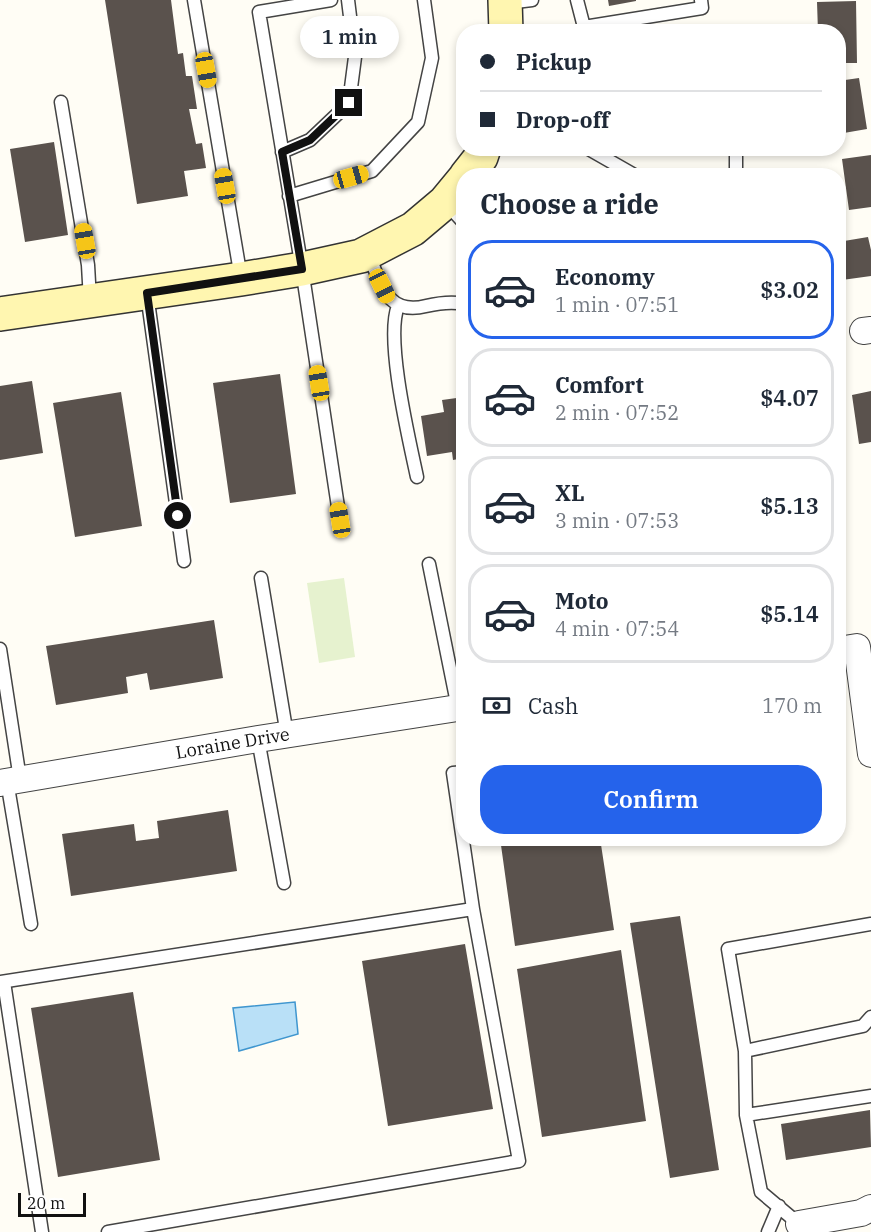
<!DOCTYPE html>
<meta charset="utf-8">
<style>
:root{--surface:#fff;--page:#f6f6f7;--text:#1f2937;--muted:#747a83;--line:#e0e1e3;--accent:#2563eb}
body{margin:0;font-family:"IBM Plex Serif",serif;background:var(--page);color:var(--text);height:100vh;display:flex;flex-direction:column;font-size:22px;white-space:nowrap}
*{box-sizing:border-box;margin:0}
p{font-size:20px;color:var(--muted)}
.icon{flex:none;width:33px;height:33px;fill:none;stroke:currentColor;stroke-width:2;stroke-linecap:round;stroke-linejoin:round}
.map{position:relative;flex:1;overflow:hidden}
.panel{position:absolute;left:456px;top:168px;width:390px;height:678px;display:flex;flex-direction:column;background:var(--surface);border-radius:24px;box-shadow:0 3px 9px #0003}
.panel>*{flex:none}
.hud{position:absolute;left:456px;top:24px;width:390px;height:132px;border-radius:24px;box-shadow:0 3px 9px #0003;display:grid;align-content:center;height:132px;padding:0 24px;background:var(--surface)}
.scale{position:absolute;left:18px;bottom:15px;width:68px;box-sizing:border-box;padding-left:6px;border:3px solid #111;border-top:0;font-size:16px;line-height:21px;white-space:nowrap;color:#111;-webkit-text-stroke:4px #fff;paint-order:stroke}
.end{position:absolute;width:27px;height:27px;margin:-14px;border:8px solid #111;background:#fff;box-shadow:0 0 0 3px #fff}
.from{border-radius:50%}
.bubble{position:absolute;height:42px;border-radius:21px;background:var(--surface);box-shadow:0 3px 9px #0003;font-size:20px;font-weight:600;line-height:42px;text-align:center}
.car{position:absolute;width:18px;height:36px;margin:-18px -9px;border-radius:8px;box-shadow:0 0 4px 2px #0007;background:linear-gradient(#f5c518 24%,#345 0 40%,#f5c518 0 76%,#345 0 86%,#f5c518 0)}
.hud b{display:flex;align-items:center;gap:21px;height:57px;font-size:22px}
.hud b+b{border-top:2px solid var(--line)}
.hud i{width:15px;height:15px;background:var(--text)}
ul{padding:0;list-style:none}
li{display:flex;align-items:center;gap:18px;height:99px;margin:0 12px 9px;padding:0 12px;border:3px solid var(--line);border-radius:24px}
li div{flex:1}
li b{display:block;font-size:22px}
li em{font-style:normal;font-weight:600}
li.current{border-color:var(--accent)}
li>.icon{width:54px;height:54px;stroke-width:1.5}
h2{padding:0 24px;font-size:27px;line-height:72px}
.pay{display:flex;align-items:center;gap:15px;height:66px;padding:0 24px;font-size:22px}
.pay p{margin-inline-start:auto}
.primary-button{display:flex;gap:12px;margin-top:auto;padding:12px 24px}
.primary-button a{flex:1;height:69px;border-radius:24px;background:var(--accent);color:#fff;font-size:24px;font-weight:600;line-height:69px;text-align:center}
.map>svg:first-child{display:block}
.pitch{fill:#e6f2cf}
.water{fill:#b9e0f7;stroke:#3f96cf;stroke-width:1.5}
.building{fill:#5a524d}
.lines{fill:none;stroke-linecap:round;stroke-linejoin:round}
.lane-casing{stroke:#444;stroke-width:15}
.street-casing{stroke:#444;stroke-width:28}
.secondary-casing{stroke:#333;stroke-width:36}
.lane{stroke:#fff;stroke-width:12}
.street{stroke:#fff;stroke-width:26}
.secondary{stroke:#fff6b0;stroke-width:33}
.route{stroke:#111;stroke-width:8}
.labels{text-anchor:middle;stroke-width:6;stroke-linejoin:round;paint-order:stroke}
.street-label{font-size:18px;fill:#111;stroke:#fff}
</style>
<div class="map">
<svg width="871" height="1232" viewBox="0 0 871 1232">
<rect width="100%" height="100%" fill="#fffdf5"/>
<!-- pitch -->
<path class="pitch" d="M344,578L355,657L319,663L307,583Z"/>
<!-- water -->
<path class="water" d="M295,1002L298,1034L239,1051L233,1008Z"/>
<!-- building -->
<path class="building" d="M105,0H171L178,54L183,53L186,76H192L197,109H189L196,144L202,143L206,168L184,171L188,196L137,204Z
M608,0H636V1L609,6Z
M856,1L857,63H838V32H818L817,2Z
M859,78L867,129L838,134V81Z
M54,142L68,235L25,242L10,149Z
M871,155V207L849,210L842,159Z
M868,237L871,250V276L842,280L838,261V242Z
M280,374L296,494L230,503L213,383Z
M32,381L43,453L0,460V386Z
M871,391V442L859,444L852,395Z
M121,392L142,526L75,537L53,403Z
M464,397V458L453,460L452,452L427,456L421,416L444,412L442,400Z
M214,620L223,678L150,690L147,673L126,677L128,693L56,705L46,646Z
M228,810L237,871L71,896L62,834L134,824L136,841L159,838L157,821Z
M500,838H600L614,930L515,946Z
M680,916L719,1170L670,1178L630,923Z
M465,944L493,1109L388,1126L362,961Z
M621,950L646,1121L542,1137L517,969Z
M133,992L160,1160L58,1177L31,1008Z
M870,1110L871,1147L786,1160L781,1124Z"/>
<g class="lines">
<!-- lane casing -->
<g class="lane-casing">
<path id="lane" d="M194,0L241,278
M331,0L259,12L302,269L340,520
M577,0L584,27L702,8L701,0
M507,3L532,0
M61,102L88,265L90,300
M587,148L636,176
M736,148V176
M282,152L310,140L349,103L355,57L348,0
M289,196L372,171L418,122L432,58L424,0
M446,203L464,223
M368,253C381,283 386,316 426,306C439,303 451,301 464,304
M147,294L184,561
M398,306C385,339 409,439 417,477
M429,564L458,708
M261,578L287,735
M0,649L20,779
M258,739L284,883
M7,781L31,924
M871,924L728,949L745,1051L863,1026L871,1017
M0,982L473,909
M4,982L42,1232
M745,1051L746,1115L871,1096
M746,1115L761,1192L799,1224
M108,1232L519,1161L473,909L453,773L464,772
M768,1232L779,1206"/>
</g>
<!-- street casing -->
<g class="street-casing">
<g id="street">
<path d="M863,331L871,330"/>
<path d="M838,650L857,647L871,754"/>
<path id="s1" d="M0,783L258,739L464,707"/>
<path d="M799,1224L861,1213L871,1208"/>
</g>
</g>
<!-- secondary casing -->
<g class="secondary-casing">
<path id="secondary" d="M505,0L506,32
M466,176L481,157L484,148
M0,314L241,279L302,269L361,256L413,229L445,202L464,179"/>
</g>
<!-- lane -->
<use href="#lane" class="lane"/>
<!-- street -->
<use href="#street" class="street"/>
<!-- secondary -->
<use href="#secondary" class="secondary"/>
</g>
<g class="lines">
<!-- route -->
<path class="route" d="M178,516L147,293L302,269L282,152L310,140L349,103"/>
</g>
<g class="labels">
<!-- street labels -->
<g class="street-label">
<text dy="6" stroke="none"><textPath href="#s1" startOffset="236">Loraine Drive</textPath></text>
</g>
</g>
</svg>
<div class="scale">20 m</div>
<i class="end from" style="left:178px;top:516px"></i>
<i class="end" style="left:349px;top:103px"></i>
<div class="bubble" style="left:300px;top:16px;width:99px">1 min</div>
<i class="car" style="left:206px;top:70px;rotate:170deg"></i>
<i class="car" style="left:351px;top:177px;rotate:74deg"></i>
<i class="car" style="left:225px;top:186px;rotate:350deg"></i>
<i class="car" style="left:85px;top:241px;rotate:350deg"></i>
<i class="car" style="left:382px;top:286px;rotate:154deg"></i>
<i class="car" style="left:319px;top:383px;rotate:351deg"></i>
<i class="car" style="left:340px;top:520px;rotate:351deg"></i>
<div class="hud">
<b><i class="from"></i>Pickup</b>
<b><i></i>Drop-off</b>
</div>
<section class="panel">
<h2>Choose a ride</h2>
<ul>
<li class="current"><svg class="icon" aria-label="car" viewBox="0 0 24 24"><path d="M5 17H2v-5l4-1 3-4h7l3 4 3 1v5h-3M9 17h6M6 11h13"/><circle cx="7" cy="17" r="2"/><circle cx="17" cy="17" r="2"/></svg><div><b>Economy</b><p>1 min · 07:51</p></div><em>$3.02</em></li>
<li><svg class="icon" aria-label="car" viewBox="0 0 24 24"><path d="M5 17H2v-5l4-1 3-4h7l3 4 3 1v5h-3M9 17h6M6 11h13"/><circle cx="7" cy="17" r="2"/><circle cx="17" cy="17" r="2"/></svg><div><b>Comfort</b><p>2 min · 07:52</p></div><em>$4.07</em></li>
<li><svg class="icon" aria-label="car" viewBox="0 0 24 24"><path d="M5 17H2v-5l4-1 3-4h7l3 4 3 1v5h-3M9 17h6M6 11h13"/><circle cx="7" cy="17" r="2"/><circle cx="17" cy="17" r="2"/></svg><div><b>XL</b><p>3 min · 07:53</p></div><em>$5.13</em></li>
<li><svg class="icon" aria-label="car" viewBox="0 0 24 24"><path d="M5 17H2v-5l4-1 3-4h7l3 4 3 1v5h-3M9 17h6M6 11h13"/><circle cx="7" cy="17" r="2"/><circle cx="17" cy="17" r="2"/></svg><div><b>Moto</b><p>4 min · 07:54</p></div><em>$5.14</em></li>
</ul>
<div class="pay"><svg class="icon" aria-label="cash" viewBox="0 0 24 24"><path d="M3 7h18v10H3z"/><circle cx="12" cy="12" r="2"/></svg>Cash<p>170 m</p></div>
<div class="primary-button"><a>Confirm</a></div>
</section>
</div>
